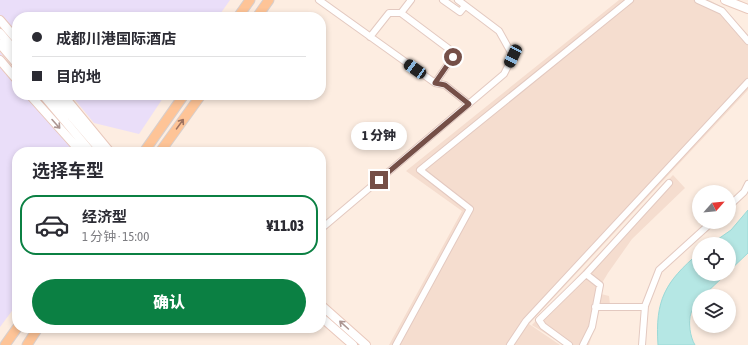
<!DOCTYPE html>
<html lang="zh">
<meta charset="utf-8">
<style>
:root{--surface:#fff;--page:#f2f2f3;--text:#2b2b33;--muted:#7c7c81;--line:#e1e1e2;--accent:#0b8043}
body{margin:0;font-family:"Asap Condensed","Noto Sans SC",sans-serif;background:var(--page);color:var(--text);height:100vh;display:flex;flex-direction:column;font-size:15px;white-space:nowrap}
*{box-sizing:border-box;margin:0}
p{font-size:13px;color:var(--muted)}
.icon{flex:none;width:22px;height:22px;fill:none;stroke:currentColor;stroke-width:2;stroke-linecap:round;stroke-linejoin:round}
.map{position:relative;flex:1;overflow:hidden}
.panel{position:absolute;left:12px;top:147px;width:314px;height:186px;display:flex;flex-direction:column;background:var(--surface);border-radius:16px;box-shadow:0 2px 6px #0003}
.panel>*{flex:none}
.top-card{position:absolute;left:12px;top:12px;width:314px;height:88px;border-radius:16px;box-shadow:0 2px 6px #0003;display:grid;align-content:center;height:88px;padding:0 20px;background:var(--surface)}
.needle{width:26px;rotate:63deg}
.buttons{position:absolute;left:692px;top:185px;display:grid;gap:8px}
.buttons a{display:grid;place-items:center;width:44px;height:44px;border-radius:50%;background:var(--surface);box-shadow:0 2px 6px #0003;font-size:20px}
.end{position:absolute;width:18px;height:18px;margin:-9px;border:5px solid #754f47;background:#fff;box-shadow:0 0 0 2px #fff}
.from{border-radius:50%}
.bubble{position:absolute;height:28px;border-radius:14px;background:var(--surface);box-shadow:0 2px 6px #0003;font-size:13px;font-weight:800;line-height:28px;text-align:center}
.car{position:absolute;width:12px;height:24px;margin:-12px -6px;border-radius:5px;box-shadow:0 0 3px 1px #0007;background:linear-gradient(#222 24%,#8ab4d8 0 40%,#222 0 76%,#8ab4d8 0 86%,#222 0)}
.top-card b{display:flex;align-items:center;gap:14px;height:38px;font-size:15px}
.top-card b+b{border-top:1px solid var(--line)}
.top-card i{width:10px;height:10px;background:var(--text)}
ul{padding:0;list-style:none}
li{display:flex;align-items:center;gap:12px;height:60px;margin:0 8px 6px;padding:0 12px;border:2px solid transparent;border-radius:16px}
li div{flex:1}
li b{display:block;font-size:15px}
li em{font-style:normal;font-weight:800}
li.on{border-color:var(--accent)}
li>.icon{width:36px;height:36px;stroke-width:1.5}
h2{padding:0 20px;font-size:18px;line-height:48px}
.button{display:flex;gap:8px;margin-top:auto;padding:8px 20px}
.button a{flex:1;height:46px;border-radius:24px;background:var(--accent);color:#fff;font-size:16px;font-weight:800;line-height:46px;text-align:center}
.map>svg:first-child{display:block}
.residential{fill:#f5ddcf}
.education{fill:#eadef9}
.water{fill:#b5e7e4;stroke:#9bd9d7}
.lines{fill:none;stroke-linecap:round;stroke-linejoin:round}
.street-casing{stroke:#e3c9c0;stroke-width:8}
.secondary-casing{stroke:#e9c8bc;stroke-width:10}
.primary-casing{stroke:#d8cecb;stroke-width:11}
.street{stroke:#fff;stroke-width:6}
.secondary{stroke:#fff;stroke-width:8}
.primary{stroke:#fec497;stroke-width:9}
.oneway{stroke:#ac9591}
.oneway2{stroke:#9e725f}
.route{stroke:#754f47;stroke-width:5}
</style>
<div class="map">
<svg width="748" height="345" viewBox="0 0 748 345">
<rect width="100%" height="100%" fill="#fdede1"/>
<!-- residential -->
<path class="residential" d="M619,0H709L724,8L748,35V90L529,324L560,345H389L462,211L406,171Z
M673,175L685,188L632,239L608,273L602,283L601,294L609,296L610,304L601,305L589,345H564L532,325Z"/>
<!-- education -->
<path class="education" d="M0,0H230L218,17H17V49L0,28Z
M0,52L17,73V95H26L75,152H17V304L0,327Z
M71,95H165L139,134L94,123Z"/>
<!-- water -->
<path class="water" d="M748,210V253L729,271V244H711L731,230Z
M699,253V274H726L703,296H699C699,303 693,307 691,313C688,322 690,337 695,345H658C655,300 665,282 699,253Z"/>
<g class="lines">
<!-- street casing -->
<g class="street-casing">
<path id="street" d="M319,0L435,83L445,85L469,104
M443,0L460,12L465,6
M698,0L722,11L748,41
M401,13L449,49L453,57L435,83
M370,37L389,13H401L411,0
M729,206L744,192L748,184
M321,229L504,74L513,56L499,31L458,0
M595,307H645
M396,345L470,209L420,170L630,0
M510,345L526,321L748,82
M569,345L543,326L539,320L586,274
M583,345L592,327L600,285L586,274L669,183
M642,345L645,306L659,270L712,222"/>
</g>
<!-- secondary casing -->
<g class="secondary-casing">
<path id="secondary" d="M725,0L748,9
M0,20L17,40
M0,33L17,53
M0,44L17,64
M0,60L17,80
M30,95L81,152
M43,95L91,152
M53,95L102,152
M63,95L110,152
M321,305L366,345
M321,317L353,345"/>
</g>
<!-- primary casing -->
<g class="primary-casing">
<path id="primary" d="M238,17L250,0
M257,17L269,0
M144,152L184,95
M160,152L201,95
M5,345L17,328
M27,345L38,328"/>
</g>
<!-- street -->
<use href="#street" class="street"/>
<!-- secondary -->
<use href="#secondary" class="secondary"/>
<!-- primary -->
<use href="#primary" class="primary"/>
</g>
<!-- one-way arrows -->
<defs><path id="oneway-shaft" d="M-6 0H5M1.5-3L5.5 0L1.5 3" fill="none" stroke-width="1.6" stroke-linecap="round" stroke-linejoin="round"/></defs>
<g class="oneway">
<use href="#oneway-shaft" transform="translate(56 124) rotate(48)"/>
<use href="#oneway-shaft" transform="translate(344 325) rotate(-138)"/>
</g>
<use class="oneway2" href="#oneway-shaft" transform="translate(180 124) rotate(-54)"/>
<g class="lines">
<!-- route -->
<path class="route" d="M379,180L469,104L445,85L435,83L453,57"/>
</g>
</svg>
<div class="buttons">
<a><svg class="needle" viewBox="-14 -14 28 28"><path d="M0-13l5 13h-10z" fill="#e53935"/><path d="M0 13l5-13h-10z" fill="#7c7c81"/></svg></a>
<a><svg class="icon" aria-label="locate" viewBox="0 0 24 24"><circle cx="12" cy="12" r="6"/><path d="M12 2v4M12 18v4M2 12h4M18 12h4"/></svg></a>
<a><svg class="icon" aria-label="layers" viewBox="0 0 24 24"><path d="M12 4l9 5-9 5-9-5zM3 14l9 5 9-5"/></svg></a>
</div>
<i class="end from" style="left:453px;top:57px"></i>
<i class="end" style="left:379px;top:180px"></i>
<div class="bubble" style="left:351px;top:122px;width:56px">1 分钟</div>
<i class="car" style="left:513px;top:56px;rotate:206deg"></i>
<i class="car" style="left:415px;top:69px;rotate:305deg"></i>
<div class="top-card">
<b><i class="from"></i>成都川港国际酒店</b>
<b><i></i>目的地</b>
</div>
<section class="panel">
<h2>选择车型</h2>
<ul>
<li class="on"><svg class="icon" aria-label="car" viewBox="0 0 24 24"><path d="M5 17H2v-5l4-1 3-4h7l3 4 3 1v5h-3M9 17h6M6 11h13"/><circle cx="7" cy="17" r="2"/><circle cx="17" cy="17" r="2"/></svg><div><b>经济型</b><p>1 分钟 · 15:00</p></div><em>¥11.03</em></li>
</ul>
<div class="button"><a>确认</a></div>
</section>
</div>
